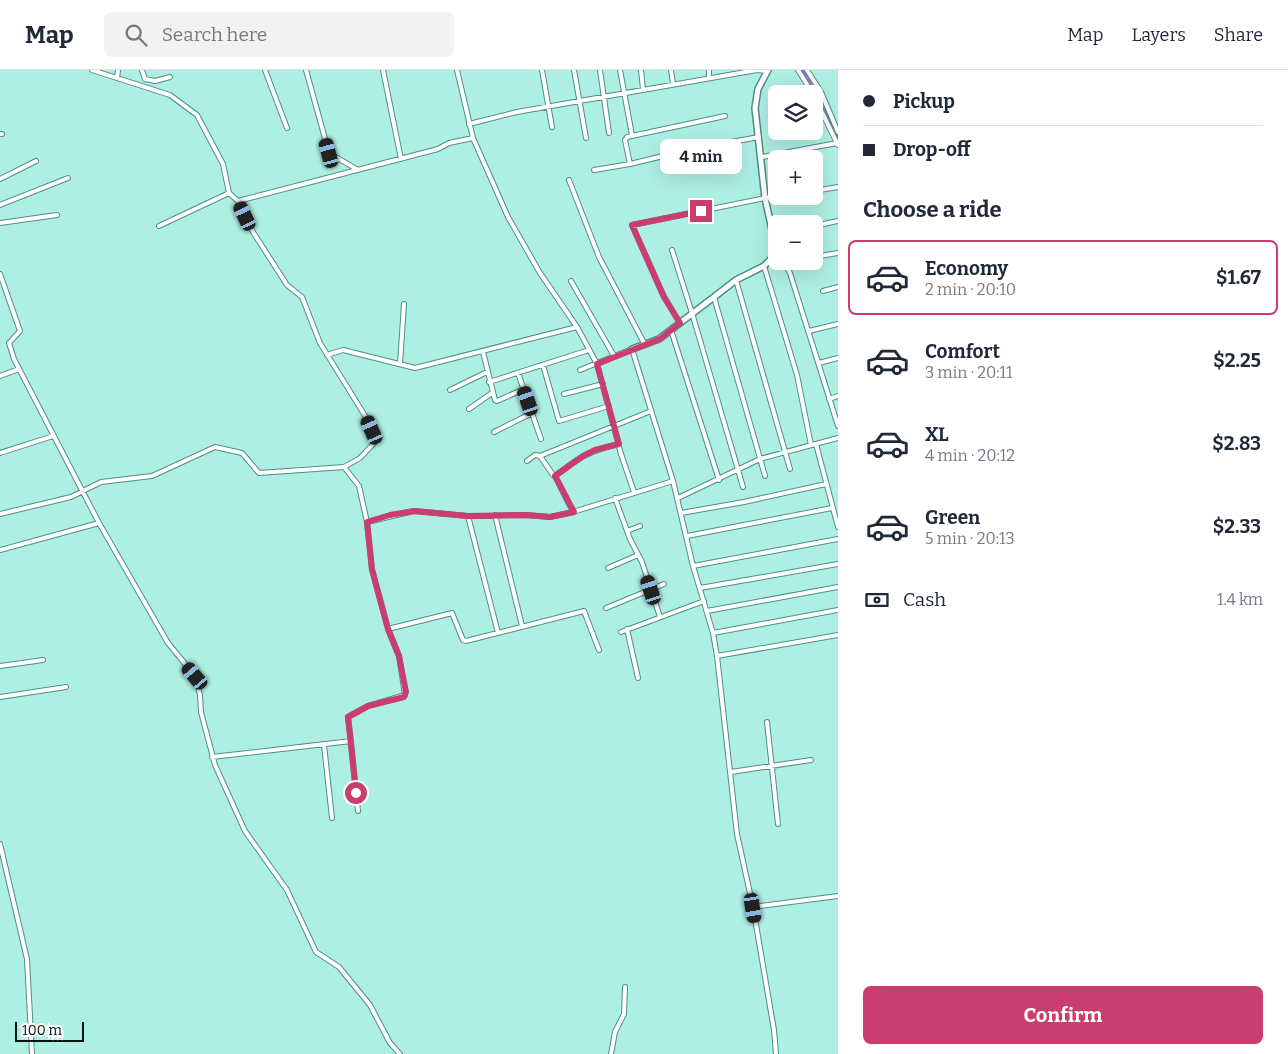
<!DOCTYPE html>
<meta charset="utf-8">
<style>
:root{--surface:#fff;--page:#f2f2f3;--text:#1f2937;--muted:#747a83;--line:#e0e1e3;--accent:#c93d6f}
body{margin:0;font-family:Bitter,serif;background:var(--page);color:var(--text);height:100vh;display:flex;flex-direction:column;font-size:19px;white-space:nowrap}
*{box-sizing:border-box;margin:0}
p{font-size:16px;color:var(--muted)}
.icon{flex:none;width:28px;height:28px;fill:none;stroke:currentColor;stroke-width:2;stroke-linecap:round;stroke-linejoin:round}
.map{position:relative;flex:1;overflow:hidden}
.sheet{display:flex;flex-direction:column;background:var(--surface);width:450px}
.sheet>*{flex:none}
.hud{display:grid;align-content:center;height:110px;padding:0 25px;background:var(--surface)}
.fabs{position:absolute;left:768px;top:15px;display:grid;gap:10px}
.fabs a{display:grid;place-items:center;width:55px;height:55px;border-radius:8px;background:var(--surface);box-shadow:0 5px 20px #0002;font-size:25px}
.scale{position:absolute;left:15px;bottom:12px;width:69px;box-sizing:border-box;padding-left:5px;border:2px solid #00130f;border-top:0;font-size:14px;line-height:18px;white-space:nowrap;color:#00130f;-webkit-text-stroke:4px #fff;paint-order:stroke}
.end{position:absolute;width:22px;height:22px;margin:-11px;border:6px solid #c93d6f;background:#fff;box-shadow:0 0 0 2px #fff}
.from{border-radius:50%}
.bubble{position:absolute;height:35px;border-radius:8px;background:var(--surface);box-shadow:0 5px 20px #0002;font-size:16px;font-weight:700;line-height:35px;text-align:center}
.car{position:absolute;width:15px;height:30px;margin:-15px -8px;border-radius:6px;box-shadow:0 0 4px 1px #0007;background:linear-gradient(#222 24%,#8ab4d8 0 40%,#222 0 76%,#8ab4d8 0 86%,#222 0)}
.hud b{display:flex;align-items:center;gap:18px;height:48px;font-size:19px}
.hud b+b{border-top:1px solid var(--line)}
.hud i{width:12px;height:12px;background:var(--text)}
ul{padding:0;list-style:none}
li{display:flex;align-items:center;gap:15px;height:75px;margin:0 10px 8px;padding:0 15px;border:2px solid transparent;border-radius:8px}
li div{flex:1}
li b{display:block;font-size:19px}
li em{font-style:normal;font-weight:700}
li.current{border-color:var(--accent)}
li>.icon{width:45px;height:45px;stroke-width:1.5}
h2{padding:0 25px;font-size:22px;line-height:60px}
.pay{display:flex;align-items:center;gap:12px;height:55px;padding:0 25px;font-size:19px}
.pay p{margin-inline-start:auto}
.primary-button{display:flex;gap:10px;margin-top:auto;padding:10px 25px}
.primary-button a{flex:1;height:58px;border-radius:8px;background:var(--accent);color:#fff;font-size:20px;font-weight:700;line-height:58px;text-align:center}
header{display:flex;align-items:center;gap:30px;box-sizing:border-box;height:70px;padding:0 25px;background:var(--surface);border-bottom:1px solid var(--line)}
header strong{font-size:24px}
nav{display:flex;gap:28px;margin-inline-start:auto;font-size:18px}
.search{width:350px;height:45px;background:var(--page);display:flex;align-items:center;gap:12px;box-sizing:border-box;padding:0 18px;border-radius:8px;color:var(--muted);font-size:19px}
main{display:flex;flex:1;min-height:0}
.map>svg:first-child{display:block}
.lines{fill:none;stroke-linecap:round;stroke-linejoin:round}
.canal{stroke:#9d6dd8;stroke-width:5}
.minor-casing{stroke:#4f8f85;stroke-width:6}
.tertiary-casing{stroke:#4f8f85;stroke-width:8}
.minor{stroke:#fff;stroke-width:4}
.tertiary{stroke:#fff;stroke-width:5}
.route{stroke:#c93d6f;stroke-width:6}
</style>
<header>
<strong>Map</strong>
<div class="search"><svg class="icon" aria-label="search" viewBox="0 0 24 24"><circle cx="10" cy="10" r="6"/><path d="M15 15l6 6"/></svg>Search here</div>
<nav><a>Map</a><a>Layers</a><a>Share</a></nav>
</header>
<main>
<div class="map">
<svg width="838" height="984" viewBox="0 0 838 984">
<rect width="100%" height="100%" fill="#aeefe4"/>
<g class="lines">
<!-- canal -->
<path class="canal" d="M802,0L838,68"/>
<!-- minor casing -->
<g class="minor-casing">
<path id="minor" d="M142,0L145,9L155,11L170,7
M265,0L287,58
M306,0L329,83L358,100
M383,0L401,89
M457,0L473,68L508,147L540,203L577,257L597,294L621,384L634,422
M542,0L552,57
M574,0L586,68
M600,0L609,63
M620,0L632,65
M641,0L643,19
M671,0L673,14
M709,0V8
M798,0L813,24
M807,0L821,22L838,62
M117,8L118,0
M814,26L838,75
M469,54L517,42L757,0L768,1
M0,64H2
M762,87L837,73
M630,94L625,70L627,67L725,46
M594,100L630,94L692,79L759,67
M0,109L36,91
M569,110L599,187L645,275
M814,121L838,117
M766,128L776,126
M238,131L438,79L449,73L473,68
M0,135L68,108
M0,153L57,145
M159,156L229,123
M814,156L838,151
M672,180L692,243L743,417
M814,187L838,183
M783,191L790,203L838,356
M764,196L797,305L811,375
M786,196L801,191
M0,204L20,261L9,273L14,289L99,453L168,573L195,606L200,625L201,642L215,695L245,761L287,820L316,882L339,897L370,935L390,973L400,984
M736,210L790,399
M571,211L614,286
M823,221L838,217
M714,227L765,406
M680,253L664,227L632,155L765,128
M671,260L719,410
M809,261L838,254
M483,282L495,330L497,331L524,319
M327,285L343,280L415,298L577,257
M819,293L838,288
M400,294L404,234
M543,295L559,351L609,336
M580,300L632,279L673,411L693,496L713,563L717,586L737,764L753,837L774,960L776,984
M518,303L541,369
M0,306L19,299
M489,312L589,280
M450,320L487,302
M564,324L603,314
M829,329L838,326
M469,339L492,323
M494,362L532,343
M816,374L838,457
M0,383L53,366
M540,386L651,341
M527,391L535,385L540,386L553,405L555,406L573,442
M555,406C580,387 588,381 619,374
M615,428L630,469L642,492L660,547
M678,428L760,389L838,368
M681,443L744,432L826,414
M0,444L71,427L101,412L152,406L215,377L242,383L259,403L344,397L360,388L376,371L367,349L320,273L302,227L287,215L253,162L238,131L229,123L223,94L197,45L170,25L92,0
M495,445L522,556
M468,446L498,563
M367,452L414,441L468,446L526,445L550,447L573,442L673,411
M627,461L640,456
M687,466L832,438
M0,480L99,453
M693,496L838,469
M608,498L638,485
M700,518L838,494
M606,538L664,514
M707,541L838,517
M388,559L452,543L463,570L466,571L584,541L599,580
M627,559L638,608
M621,562L704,531
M713,563L838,540
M717,586L838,565
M0,596L43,590
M0,627L66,617
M767,652L778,754
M351,671L358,741
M324,675L332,748
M212,687L351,671L348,647L368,636L405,625L399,586L388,559L372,499L367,452L359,416L344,397
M731,702L811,690
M0,774L27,889L32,984
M753,837L838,826
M611,984L615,962L624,944L625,917"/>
</g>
<!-- tertiary casing -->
<g class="tertiary-casing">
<path id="tertiary" d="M768,0L758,19L755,38L765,128L776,178
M632,279L659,269L714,227L736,210L764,196L776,184"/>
</g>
<!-- minor -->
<use href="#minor" class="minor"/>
<!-- tertiary -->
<use href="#tertiary" class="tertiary"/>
</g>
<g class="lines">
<!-- route -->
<path class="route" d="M356,723L348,647L368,636L404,627L406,622L399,586L388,559L372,500L367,452L390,445L414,441L468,446L526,445L550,447L574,442L555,406L583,386L595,380L619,374L597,294L660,269L680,253L664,227L632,155L701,141"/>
</g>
</svg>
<div class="fabs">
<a><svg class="icon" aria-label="layers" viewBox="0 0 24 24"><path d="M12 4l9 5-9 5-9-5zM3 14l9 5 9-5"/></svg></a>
<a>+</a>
<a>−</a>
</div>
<div class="scale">100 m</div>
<i class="end from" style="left:356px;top:723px"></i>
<i class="end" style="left:701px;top:141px"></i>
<div class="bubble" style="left:660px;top:69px;width:82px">4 min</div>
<i class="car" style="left:329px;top:83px;rotate:345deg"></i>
<i class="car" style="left:245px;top:146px;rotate:335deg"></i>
<i class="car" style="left:528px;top:331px;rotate:341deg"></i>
<i class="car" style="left:372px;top:360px;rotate:336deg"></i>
<i class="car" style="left:651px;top:520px;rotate:342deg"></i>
<i class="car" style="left:195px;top:606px;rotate:320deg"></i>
<i class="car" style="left:753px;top:838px;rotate:171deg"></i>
</div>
<section class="sheet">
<div class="hud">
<b><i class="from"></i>Pickup</b>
<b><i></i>Drop-off</b>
</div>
<h2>Choose a ride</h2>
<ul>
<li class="current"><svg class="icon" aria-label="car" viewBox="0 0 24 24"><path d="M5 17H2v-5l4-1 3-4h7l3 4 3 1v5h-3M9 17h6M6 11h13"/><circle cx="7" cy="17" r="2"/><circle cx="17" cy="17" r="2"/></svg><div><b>Economy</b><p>2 min · 20:10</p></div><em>$1.67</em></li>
<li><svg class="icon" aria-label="car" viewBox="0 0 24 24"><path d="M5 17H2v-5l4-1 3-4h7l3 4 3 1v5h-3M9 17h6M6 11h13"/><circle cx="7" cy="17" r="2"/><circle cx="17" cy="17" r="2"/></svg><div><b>Comfort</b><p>3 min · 20:11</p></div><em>$2.25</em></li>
<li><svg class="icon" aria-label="car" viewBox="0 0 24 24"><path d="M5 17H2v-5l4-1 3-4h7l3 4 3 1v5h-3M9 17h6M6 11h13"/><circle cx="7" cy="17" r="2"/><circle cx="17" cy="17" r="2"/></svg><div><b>XL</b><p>4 min · 20:12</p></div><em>$2.83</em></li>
<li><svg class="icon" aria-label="car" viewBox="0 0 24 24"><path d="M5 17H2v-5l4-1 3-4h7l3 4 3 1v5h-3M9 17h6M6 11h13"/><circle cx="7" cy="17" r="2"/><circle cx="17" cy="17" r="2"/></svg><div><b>Green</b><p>5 min · 20:13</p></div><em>$2.33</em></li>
</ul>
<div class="pay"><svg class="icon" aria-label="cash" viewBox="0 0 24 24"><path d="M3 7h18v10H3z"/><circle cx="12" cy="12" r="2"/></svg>Cash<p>1.4 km</p></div>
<div class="primary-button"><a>Confirm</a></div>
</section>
</main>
